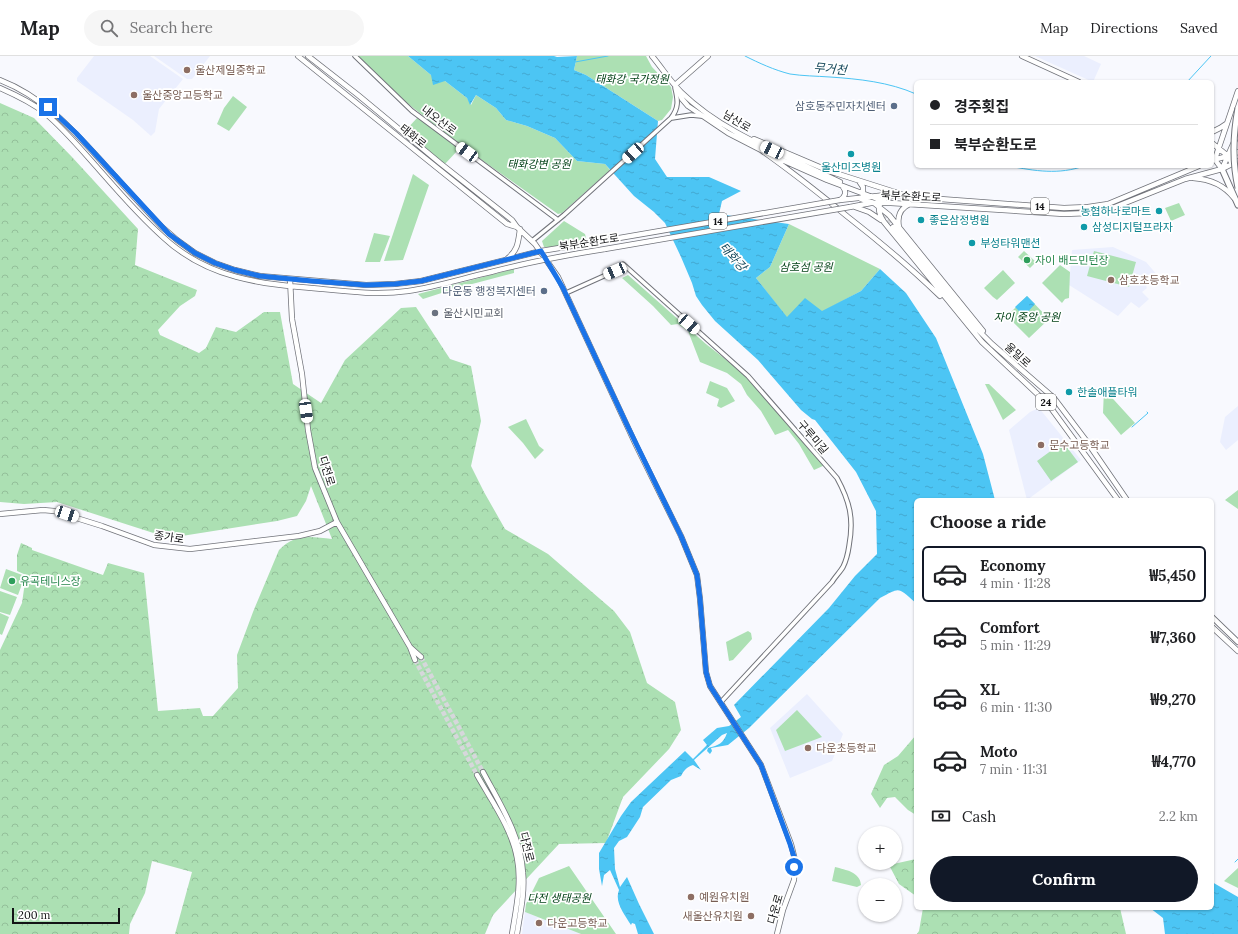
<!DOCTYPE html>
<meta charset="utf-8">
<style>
:root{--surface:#fff;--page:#f6f6f6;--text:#202124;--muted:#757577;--line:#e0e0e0;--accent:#111827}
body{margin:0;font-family:Lora,"Noto Sans KR",serif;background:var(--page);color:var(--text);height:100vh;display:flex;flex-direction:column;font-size:15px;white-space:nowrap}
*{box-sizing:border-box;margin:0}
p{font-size:13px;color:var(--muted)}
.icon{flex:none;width:22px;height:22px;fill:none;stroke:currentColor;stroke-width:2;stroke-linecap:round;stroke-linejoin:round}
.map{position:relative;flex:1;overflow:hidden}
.drawer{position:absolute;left:914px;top:442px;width:300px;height:412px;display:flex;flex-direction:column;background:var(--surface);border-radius:6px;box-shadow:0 1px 3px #0004}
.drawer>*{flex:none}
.banner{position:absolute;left:914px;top:24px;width:300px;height:88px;border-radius:6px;box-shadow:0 1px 3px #0004;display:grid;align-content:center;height:88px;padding:0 16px;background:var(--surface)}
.controls{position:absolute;left:858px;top:770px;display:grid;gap:8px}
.controls a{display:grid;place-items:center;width:44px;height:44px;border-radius:50%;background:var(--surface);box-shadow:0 1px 3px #0004;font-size:20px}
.scale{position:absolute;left:12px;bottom:10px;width:108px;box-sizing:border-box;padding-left:4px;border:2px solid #131416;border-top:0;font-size:11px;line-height:14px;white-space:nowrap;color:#131416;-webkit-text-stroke:3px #fff;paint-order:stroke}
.end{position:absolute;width:18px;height:18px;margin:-9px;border:5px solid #1a73e8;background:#fff;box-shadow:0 0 0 2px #fff}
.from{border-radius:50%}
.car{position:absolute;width:12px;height:24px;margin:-12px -6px;border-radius:5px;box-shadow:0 0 3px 1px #0007;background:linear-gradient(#fff 24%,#345 0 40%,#fff 0 76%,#345 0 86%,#fff 0)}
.banner b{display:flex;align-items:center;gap:14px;height:38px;font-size:15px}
.banner b+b{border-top:1px solid var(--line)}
.banner i{width:10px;height:10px;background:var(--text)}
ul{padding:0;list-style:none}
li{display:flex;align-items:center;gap:12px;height:56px;margin:0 8px 6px;padding:0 8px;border:2px solid transparent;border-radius:6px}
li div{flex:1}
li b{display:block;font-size:15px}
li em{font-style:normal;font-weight:800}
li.on{border-color:var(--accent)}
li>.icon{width:36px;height:36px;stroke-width:1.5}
h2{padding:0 16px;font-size:18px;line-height:48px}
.pay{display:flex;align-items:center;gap:10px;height:44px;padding:0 16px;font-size:15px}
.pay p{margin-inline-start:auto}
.button{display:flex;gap:8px;margin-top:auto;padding:8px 16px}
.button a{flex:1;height:46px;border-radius:24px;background:var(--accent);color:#fff;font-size:16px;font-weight:800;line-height:46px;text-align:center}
header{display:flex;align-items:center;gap:24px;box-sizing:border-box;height:56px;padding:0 20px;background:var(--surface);border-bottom:1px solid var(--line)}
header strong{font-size:19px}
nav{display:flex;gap:22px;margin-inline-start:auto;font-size:14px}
.search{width:280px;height:36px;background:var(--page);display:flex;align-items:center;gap:10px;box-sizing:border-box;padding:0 14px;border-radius:22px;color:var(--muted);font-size:15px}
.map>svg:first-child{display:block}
.built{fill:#ebeffe}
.forest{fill:url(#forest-crowns)}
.green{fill:#ace0b3}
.water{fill:url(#water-ripples)}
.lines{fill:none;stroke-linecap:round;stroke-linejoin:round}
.stream{stroke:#4cc5f4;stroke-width:1}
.major-tunnel{stroke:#d6d7db;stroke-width:4.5;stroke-dasharray:4.5 2;stroke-linecap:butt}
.minor-casing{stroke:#71737a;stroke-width:5.5}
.major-casing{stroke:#71737a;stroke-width:6}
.highway-casing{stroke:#71737a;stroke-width:7}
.minor{stroke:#fff;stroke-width:3.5}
.major{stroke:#fff;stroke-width:4.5}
.highway{stroke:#fff;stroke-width:5}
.major-bridge-casing{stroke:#71737a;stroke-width:6;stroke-linecap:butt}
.highway-bridge-casing{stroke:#71737a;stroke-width:7;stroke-linecap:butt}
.major-bridge{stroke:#fff;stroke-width:4.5}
.highway-bridge{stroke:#fff;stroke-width:5}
.route{stroke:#1a73e8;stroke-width:5}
.education-dot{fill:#8d6e63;stroke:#fff;stroke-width:1.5}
.service-dot{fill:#5c6f8a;stroke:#fff;stroke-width:1.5}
.culture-dot{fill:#0f9aa8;stroke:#fff;stroke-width:1.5}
.leisure-dot{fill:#2e9e5b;stroke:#fff;stroke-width:1.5}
.worship-dot{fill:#6b7280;stroke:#fff;stroke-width:1.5}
.labels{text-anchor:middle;stroke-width:3.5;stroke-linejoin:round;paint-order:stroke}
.shield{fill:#fff;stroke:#5a5a5c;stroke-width:1}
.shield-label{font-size:10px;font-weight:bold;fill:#131416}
.education-label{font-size:11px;fill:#785e54;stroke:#fff;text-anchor:start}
.park-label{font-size:11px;font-style:italic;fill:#044319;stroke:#fff}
.service-label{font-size:11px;fill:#4e5e75;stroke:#fff;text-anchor:end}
.street-label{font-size:11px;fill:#131416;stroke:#fff}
.culture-label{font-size:11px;fill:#0d838f;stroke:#fff;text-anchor:start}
.leisure-label{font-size:11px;fill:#27864d;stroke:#fff;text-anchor:start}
.worship-label{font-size:11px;fill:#5b616d;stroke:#fff;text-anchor:start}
.water-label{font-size:12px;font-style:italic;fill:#15485b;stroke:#fff}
</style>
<header>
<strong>Map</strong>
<div class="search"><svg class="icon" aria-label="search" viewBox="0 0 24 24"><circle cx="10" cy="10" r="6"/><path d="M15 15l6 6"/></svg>Search here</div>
<nav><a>Map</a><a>Directions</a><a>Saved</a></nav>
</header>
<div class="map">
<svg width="1238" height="878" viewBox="0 0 1238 878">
<defs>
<pattern id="forest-crowns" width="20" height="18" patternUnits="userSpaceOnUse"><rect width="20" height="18" fill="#ace0b3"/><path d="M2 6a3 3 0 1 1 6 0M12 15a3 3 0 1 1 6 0" fill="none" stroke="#93bf99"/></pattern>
<pattern id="water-ripples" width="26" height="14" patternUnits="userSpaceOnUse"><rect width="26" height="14" fill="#4cc5f4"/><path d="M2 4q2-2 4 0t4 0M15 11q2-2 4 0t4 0" fill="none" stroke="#42a8d0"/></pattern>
</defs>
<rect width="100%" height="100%" fill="#f8f9fe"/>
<!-- built -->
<path class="built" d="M94,0H150L183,23L159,53L155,76L151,80L133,64L77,25V22Z
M154,0H210L192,23H187Z
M1035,0H1084L1101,8L1093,26Z
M1113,191L1146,206L1158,220L1146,230L1147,232L1142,236L1149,243L1139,252L1131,246L1118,260L1069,229L1072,194Z
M1238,350V384L1226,394L1220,386L1225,361Z
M1039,352L1081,404L1027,444L1009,374L1030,356Z
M807,638L843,678L832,705L790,722L770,672Z
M525,856L581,878H522Z"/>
<!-- forest -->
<path class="forest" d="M0,47L34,62L72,101L138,173L135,209L197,234L195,240L180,250L158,274L160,279L199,297L206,292L216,271L236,276L264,256H280L293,328L321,347L345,304L401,252L416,251L450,303L471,310L481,365L471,410L484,436L505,473L548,498L614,555L630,576L647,627L675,646L681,674L669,693L623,741L606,787L559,788L493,859L485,878H175L192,816L152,805L145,837L130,868L129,878H0V594L22,547L26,519L17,515V499L21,487L32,492V494L103,519L108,507L144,517L158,655L200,652L203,660H213L238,632L237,599L253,556L279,494C296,477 311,481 332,483L311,430L306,445L297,460L277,465L169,482L57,446L24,448L0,446Z
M916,679V759L908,754L895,741L887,742L880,752L871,738L884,709L898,700Z
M916,803V840L899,828L889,809Z
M923,852H1120L1126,878H917L919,875Z"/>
<!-- green -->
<path class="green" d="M358,0H408L431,19L445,25L467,42L471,49L476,39L496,52L506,64L527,70L555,82L577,105L605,108L610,114L562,157L558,158L458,87L407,47Z
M577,0H646L652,11L671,31L673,41L671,53L662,64L658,65L586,19L574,14Z
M233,40L247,51L229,75L217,68L224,52Z
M418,61L459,93L444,109L404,76Z
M413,118L429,129L403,204L384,205Z
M1179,147L1185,159L1171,165L1165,152Z
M564,165L585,178L587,186L558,191H544L542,185Z
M789,168L880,213L861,235L822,256L787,262L756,222L770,211Z
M374,177L390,180L380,206H365Z
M1024,195L1036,206L1030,212L1018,201Z
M1094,195L1136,206L1129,231L1087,220Z
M1060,209L1070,216L1069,242L1065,243L1062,247L1042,227Z
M514,213V217L457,232L423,243L418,238Z
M1003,214L1015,227L997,244L993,241L984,232Z
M628,219L706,288L752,324L825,409L814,414L799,388L788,374L775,379L761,355L747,339L741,328L727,317L700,306L688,275L678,268L671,269L653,250L622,222Z
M1027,240L1049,263L1029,282L1007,260Z
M710,325L727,332L735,345L721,352L717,350L719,343L706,337Z
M985,328H989L1016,354L1003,364Z
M1104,333L1135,367L1121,379L1103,357Z
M526,363L539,390L544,394L535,403L523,387L508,371Z
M1063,386L1078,406L1051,425L1037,405Z
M1238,434V453L1225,444Z
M6,513L25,520L18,539L0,532Z
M0,535L17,541L10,559L0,556Z
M0,557L9,561L2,579L0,578Z
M748,575L751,577L752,583L733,604L729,605L726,586Z
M797,654L822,681L785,695L776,674Z
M569,810L616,878H581L525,856L526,848L539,822Z
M835,811C846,814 860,816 861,829L857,831L832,825Z
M1238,812V832L1224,825Z"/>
<!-- water -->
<path class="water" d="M408,0H554L557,1L577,0L574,14L586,19L658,65L655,103L667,121H709L741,135L722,145L719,158L789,168L770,211L756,222L787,261L805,242L822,255L861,235L880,213L906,237L936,282L983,398L995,444H916V547C897,531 901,531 880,542L749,672L728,689L711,692L712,695L710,698L707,695L708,692C719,689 723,688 727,677L722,679L694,704L701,714L693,709C687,711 684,714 681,720L671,724L643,751L640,761L627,781L619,785L614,792L615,813L620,831L627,821L639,848L654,878H638L635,868L632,867L631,869C625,859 614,846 619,834L610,814L604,819L602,830L599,813V797L621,760L631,746L685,695L693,703L707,689L703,684L717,672L729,670L741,661L734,649L829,552L855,520L877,498L876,455L856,416L815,364L812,363L801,354L758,304L715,265L702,249L696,240L692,227L681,201L665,167L654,156L634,140L605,108L577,105L555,82L527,70L506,64L496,52L476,39L470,49L467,42L445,25L433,29L431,19Z
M1027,240L1035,248L1024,260L1015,251Z
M1212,826L1238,841V878H1165L1163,862L1150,852H1212Z"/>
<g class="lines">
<!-- stream -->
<path class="stream" d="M745,0C759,7 774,14 790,18C803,20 816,20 830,21C859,23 889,26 916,38
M575,6L608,0
M1187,26L1211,0
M1009,110C1035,115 1059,119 1084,110
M1132,371L1148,357L1147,356
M1235,806L1238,803"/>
<!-- major-tunnel -->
<path class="major-tunnel" d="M879,154L893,171
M421,601L483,716
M415,604L477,719"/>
<!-- minor casing -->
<g class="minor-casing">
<path id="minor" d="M355,0L412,55L558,164
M672,62L691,59L701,60
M532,185L564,159L671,62C679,52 678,44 675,32
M566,237L615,215L623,208L748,320L837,422C850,446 854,463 849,490C848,497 846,505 843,511C840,516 835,521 832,526L721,646"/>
</g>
<!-- major casing -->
<g class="major-casing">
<path id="major" d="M298,0L507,168L517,171
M308,0L358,39L440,107L512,164L517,171L535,188L558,221L636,389L681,480L697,519L700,543L706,616L710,630L761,709L791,788L795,804L794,824L783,854L777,878
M652,0C662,12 670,25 681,36C725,79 786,99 840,126
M1022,0L1079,26
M0,24C44,41 73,74 104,108C123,129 142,150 162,171L177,184L195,197L215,207L235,214L260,220L366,229L395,228L421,225L541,195L596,186
M675,29L682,43L688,50L728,77L763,95
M675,29L708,0
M0,32C16,39 31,46 45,57C63,72 79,91 95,109C117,134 138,159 163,181C209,224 263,228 322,233C351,236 379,239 408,235C436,231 464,222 491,216C529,206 567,199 605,193
M1212,76L1220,72L1226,68
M754,83L829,115L901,138
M1212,87L1228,100L1232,108
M761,94C791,115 820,138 848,161C880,186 911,212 940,240
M773,100L827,124L883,145
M1212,100L1222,113
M1215,103L1238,35
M1213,104L1228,100L1238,96
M1222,113L1238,77
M1193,122C1209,123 1224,129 1234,142
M859,125L863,131V140
M892,140C877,143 876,154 884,166L982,286L1048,348L1118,444
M861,143L874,147L889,159L983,275
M840,144L886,139L1064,152L1088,151L1108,148L1199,110
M840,144C845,141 847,136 843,131
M850,151L871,147H891L1064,158L1090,157L1110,153L1185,123L1222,113L1238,105
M855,151L869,156L881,164
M893,171L974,270L992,288L1054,342L1085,383L1127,444
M899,171C897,161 900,152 910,148
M507,203C518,194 518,187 520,173
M290,223L292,263L302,318L308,374L315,412L337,466L410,591L415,604
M0,458L43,454L54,455L102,470L154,489L190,493L299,480L320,475L337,466
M1212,561L1238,586
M1212,571L1238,595
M411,592L421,601
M483,716C500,748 521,780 523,817C525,837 520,858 517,878
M477,719C491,744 512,773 517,802C522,827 516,853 512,878"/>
</g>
<!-- highway casing -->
<g class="highway-casing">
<path id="highway" d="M1222,113L1238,149"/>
</g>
<!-- minor -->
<use href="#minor" class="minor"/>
<!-- major -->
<use href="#major" class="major"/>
<!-- highway -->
<use href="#highway" class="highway"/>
<!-- major-bridge casing -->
<g class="major-bridge-casing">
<path id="major-bridge" d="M596,186L840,144
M605,193L850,151"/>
</g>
<!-- highway-bridge casing -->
<g class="highway-bridge-casing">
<path id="highway-bridge" d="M1238,52C1233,79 1232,105 1238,132"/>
</g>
<!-- major-bridge -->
<use href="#major-bridge" class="major-bridge"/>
<!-- highway-bridge -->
<use href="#highway-bridge" class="highway-bridge"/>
</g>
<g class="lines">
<!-- route -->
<path class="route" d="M48,51L76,77L169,178L195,197L215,207L235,214L260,220L312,225L366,229L395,228L421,225L541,195L563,232L627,369L681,480L697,519L700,543L706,616L710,630L761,709L790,788L795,804L794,811"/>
</g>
<!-- markers -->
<g class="education-dot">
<circle cx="187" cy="14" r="4"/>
<circle cx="134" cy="39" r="4"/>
<circle cx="1111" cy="224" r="4"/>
<circle cx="1041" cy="389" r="4"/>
<circle cx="808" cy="692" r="4"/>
<circle cx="691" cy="841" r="4"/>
<circle cx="751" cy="860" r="4"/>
<circle cx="539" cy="867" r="4"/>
</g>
<g class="service-dot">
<circle cx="894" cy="50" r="4"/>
<circle cx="544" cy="235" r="4"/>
</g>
<g class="culture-dot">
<circle cx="851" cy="98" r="4"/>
<circle cx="1159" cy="155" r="4"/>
<circle cx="921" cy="164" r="4"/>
<circle cx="1084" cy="171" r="4"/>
<circle cx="972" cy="187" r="4"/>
<circle cx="1069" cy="336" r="4"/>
</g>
<g class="leisure-dot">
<circle cx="1027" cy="204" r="4"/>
<circle cx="12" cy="525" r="4"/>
</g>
<circle class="worship-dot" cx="435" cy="257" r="4"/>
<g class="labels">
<!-- shield labels -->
<g class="shield">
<rect x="1031" y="142" width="18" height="16" rx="3"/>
<rect x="709" y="157" width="18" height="16" rx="3"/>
<rect x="1036" y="338" width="20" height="16" rx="3"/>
</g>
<g class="shield-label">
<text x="1040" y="154">14</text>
<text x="718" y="169">14</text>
<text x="1046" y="350">24</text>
</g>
<!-- education labels -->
<g class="education-label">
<text x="195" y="18">울산제일중학교</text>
<text x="142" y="43">울산중앙고등학교</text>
<text x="1119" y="228">삼호초등학교</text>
<text x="1049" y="393">문수고등학교</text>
<text x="816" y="696">다운초등학교</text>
<text x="699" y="845">예원유치원</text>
<text x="743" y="864" text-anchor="end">새울산유치원</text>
<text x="547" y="871">다운고등학교</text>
</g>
<!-- park labels -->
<g class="park-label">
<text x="632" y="27">태화강 국가정원</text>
<text x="539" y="112">태화강변 공원</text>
<text x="806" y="215">삼호섬 공원</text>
<text x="1027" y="265">자이 중앙 공원</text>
<text x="559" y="846">다전 생태공원</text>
</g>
<!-- service labels -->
<g class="service-label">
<text x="886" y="54">삼호동주민자치센터</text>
<text x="536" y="239">다운동 행정복지센터</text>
</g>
<!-- street labels -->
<g class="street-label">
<text transform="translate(439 64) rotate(37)" y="4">내오산로</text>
<text transform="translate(737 65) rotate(31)" y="4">남산로</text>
<text transform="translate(413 80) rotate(39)" y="4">태화로</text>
<text transform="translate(911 140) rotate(3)" y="4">북부순환도로</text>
<text transform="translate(589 186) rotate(-9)" y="4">북부순환도로</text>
<text transform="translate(1018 299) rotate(42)" y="4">울밀로</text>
<text transform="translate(813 381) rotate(49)" y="4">구루미길</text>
<text transform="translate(327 415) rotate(73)" y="4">다전로</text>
<text transform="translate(169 481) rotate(8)" y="4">종가로</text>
<text transform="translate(527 791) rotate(76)" y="4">다전로</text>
<text transform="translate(775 853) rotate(-74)" y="4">다운로</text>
</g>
<!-- culture labels -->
<g class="culture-label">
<text x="851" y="115" text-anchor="middle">울산미즈병원</text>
<text x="1151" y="159" text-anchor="end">농협하나로마트</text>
<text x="929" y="168">좋은삼정병원</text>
<text x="1092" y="175">삼성디지털프라자</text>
<text x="980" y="191">부성타워맨션</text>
<text x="1077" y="340">한솔애플타워</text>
</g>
<!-- leisure labels -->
<g class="leisure-label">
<text x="1035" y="208">자이 배드민턴장</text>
<text x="20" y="529">유곡테니스장</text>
</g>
<!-- worship labels -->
<g class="worship-label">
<text x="443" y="261">울산시민교회</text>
</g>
<!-- water labels -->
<g class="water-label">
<text transform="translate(830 13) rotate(5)" y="4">무거천</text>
<text transform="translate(733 201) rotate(48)" y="4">태화강</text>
</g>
</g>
</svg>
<div class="controls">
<a>+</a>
<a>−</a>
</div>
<div class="scale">200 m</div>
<i class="end from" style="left:794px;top:811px"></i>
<i class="end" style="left:48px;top:51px"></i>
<i class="car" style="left:772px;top:94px;rotate:295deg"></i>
<i class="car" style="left:467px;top:96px;rotate:306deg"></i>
<i class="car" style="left:633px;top:97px;rotate:228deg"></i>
<i class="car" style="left:615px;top:215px;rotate:247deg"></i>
<i class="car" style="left:689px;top:268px;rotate:131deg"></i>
<i class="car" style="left:306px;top:355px;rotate:172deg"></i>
<i class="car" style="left:67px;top:458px;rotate:109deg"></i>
<div class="banner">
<b><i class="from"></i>경주횟집</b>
<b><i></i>북부순환도로</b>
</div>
<section class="drawer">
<h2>Choose a ride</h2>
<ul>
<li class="on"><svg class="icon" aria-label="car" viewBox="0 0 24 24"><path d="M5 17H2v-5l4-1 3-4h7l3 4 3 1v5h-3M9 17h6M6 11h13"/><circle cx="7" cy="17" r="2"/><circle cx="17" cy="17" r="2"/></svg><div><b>Economy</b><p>4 min · 11:28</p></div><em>₩5,450</em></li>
<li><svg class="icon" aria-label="car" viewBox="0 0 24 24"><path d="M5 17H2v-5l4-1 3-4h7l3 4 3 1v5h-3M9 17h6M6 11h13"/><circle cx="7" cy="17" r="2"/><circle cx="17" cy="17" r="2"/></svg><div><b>Comfort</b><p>5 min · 11:29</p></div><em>₩7,360</em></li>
<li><svg class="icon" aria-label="car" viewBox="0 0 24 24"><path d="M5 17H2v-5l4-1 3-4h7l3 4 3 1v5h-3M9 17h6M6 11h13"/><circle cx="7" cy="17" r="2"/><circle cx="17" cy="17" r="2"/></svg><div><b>XL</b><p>6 min · 11:30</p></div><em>₩9,270</em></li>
<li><svg class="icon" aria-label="car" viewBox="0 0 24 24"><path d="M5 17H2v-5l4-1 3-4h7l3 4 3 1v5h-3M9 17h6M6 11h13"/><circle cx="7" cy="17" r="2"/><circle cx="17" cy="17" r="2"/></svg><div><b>Moto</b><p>7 min · 11:31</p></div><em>₩4,770</em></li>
</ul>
<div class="pay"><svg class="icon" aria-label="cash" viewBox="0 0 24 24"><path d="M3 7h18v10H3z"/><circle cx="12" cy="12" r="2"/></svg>Cash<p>2.2 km</p></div>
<div class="button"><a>Confirm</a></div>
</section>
</div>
